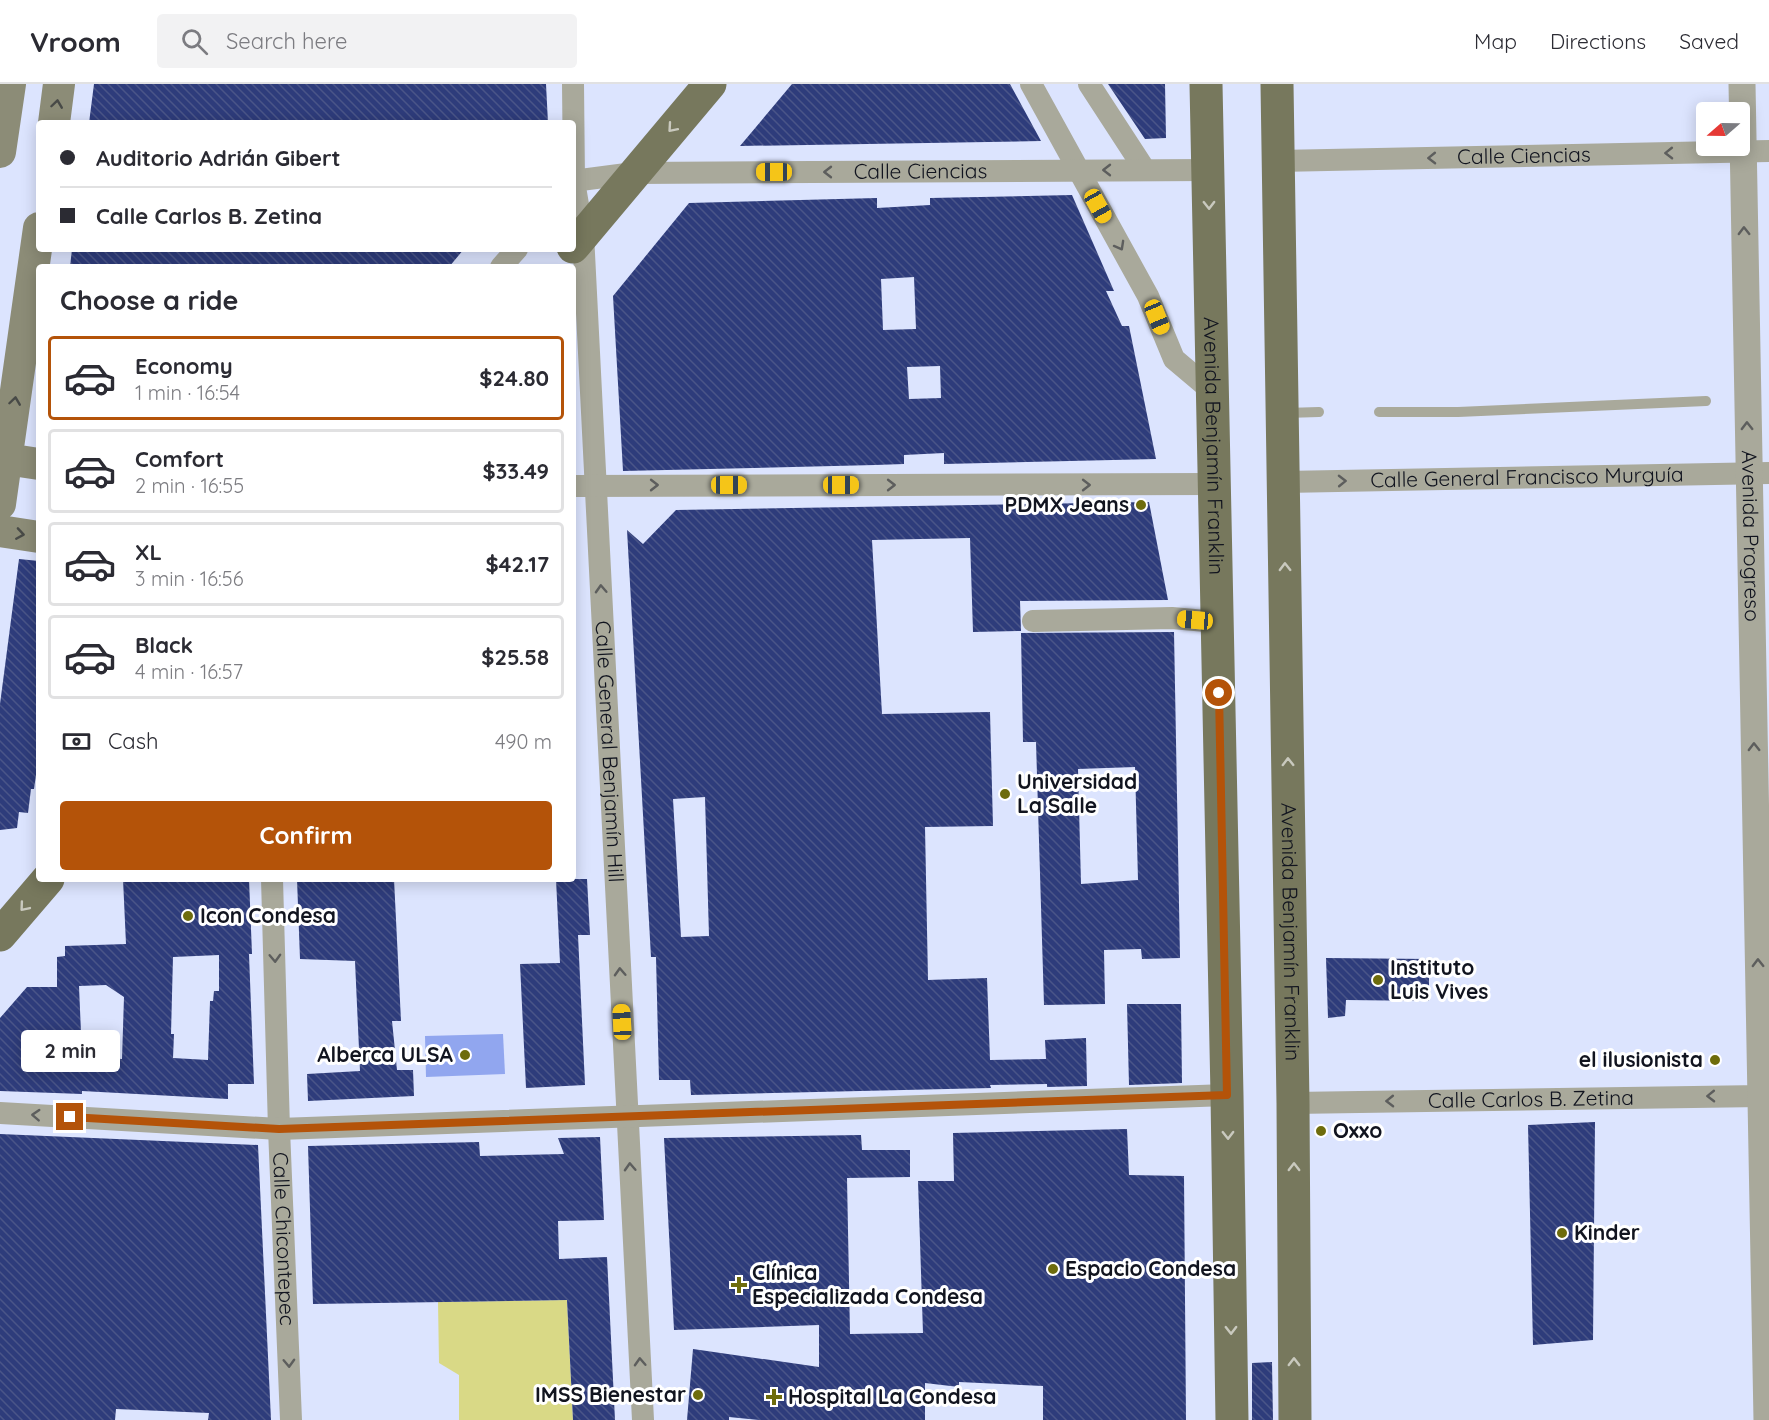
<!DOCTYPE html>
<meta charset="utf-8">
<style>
:root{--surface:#fff;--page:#f2f2f3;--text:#2b2b33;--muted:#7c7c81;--line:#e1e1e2;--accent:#b45309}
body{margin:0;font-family:Quicksand,sans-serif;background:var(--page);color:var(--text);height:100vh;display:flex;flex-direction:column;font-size:22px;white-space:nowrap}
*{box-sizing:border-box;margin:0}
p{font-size:20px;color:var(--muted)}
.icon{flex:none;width:33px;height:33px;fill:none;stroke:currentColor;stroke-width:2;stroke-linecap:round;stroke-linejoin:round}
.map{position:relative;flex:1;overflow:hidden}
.sheet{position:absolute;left:36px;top:180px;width:540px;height:618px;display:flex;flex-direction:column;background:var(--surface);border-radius:6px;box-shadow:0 3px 15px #0003}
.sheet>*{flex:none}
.banner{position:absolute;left:36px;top:36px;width:540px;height:132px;border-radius:6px;box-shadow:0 3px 15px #0003;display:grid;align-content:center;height:132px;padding:0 24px;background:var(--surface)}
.needle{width:39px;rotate:250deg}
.tools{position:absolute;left:1696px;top:18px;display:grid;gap:12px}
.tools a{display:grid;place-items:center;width:54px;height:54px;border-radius:6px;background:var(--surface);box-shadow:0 3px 15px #0003;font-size:30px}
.end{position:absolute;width:27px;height:27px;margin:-14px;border:8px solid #b45309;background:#fff;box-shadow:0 0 0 3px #fff}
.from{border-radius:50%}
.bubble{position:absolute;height:42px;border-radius:6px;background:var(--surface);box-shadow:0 3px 15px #0003;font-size:20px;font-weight:700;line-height:42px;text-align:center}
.car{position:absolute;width:18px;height:36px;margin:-18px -9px;border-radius:8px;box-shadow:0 0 4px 2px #0007;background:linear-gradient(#f5c518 24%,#345 0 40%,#f5c518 0 76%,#345 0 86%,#f5c518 0)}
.banner b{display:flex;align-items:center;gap:21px;height:57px;font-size:22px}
.banner b+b{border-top:2px solid var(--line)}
.banner i{width:15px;height:15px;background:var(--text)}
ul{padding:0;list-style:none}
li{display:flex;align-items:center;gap:18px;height:84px;margin:0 12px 9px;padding:0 12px;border:3px solid var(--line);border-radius:6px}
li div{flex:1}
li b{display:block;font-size:22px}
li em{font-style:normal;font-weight:700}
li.active{border-color:var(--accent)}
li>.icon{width:54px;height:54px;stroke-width:1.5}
h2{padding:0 24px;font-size:27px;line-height:72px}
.pay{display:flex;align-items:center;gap:15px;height:66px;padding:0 24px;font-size:22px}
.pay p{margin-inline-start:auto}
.cta{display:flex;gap:12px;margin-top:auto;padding:12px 24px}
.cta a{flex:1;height:69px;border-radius:6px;background:var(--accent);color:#fff;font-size:24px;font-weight:700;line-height:69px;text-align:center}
header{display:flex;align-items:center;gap:36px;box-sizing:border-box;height:84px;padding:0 30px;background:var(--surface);border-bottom:2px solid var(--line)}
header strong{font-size:28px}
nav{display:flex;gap:33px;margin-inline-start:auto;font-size:21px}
.search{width:420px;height:54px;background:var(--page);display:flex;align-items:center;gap:15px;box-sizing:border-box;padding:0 21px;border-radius:6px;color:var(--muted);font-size:22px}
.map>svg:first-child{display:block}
.green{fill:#d9d986}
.water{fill:#91a6ef}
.building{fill:url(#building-back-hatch);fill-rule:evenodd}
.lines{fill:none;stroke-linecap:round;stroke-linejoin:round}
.service{stroke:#a9a99b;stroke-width:10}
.minor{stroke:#a9a99b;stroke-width:22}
.tertiary{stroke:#a9a99b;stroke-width:27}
.secondary{stroke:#8c8c77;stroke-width:32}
.primary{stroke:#77785d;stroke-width:33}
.oneway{stroke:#484a47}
.oneway2{stroke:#c9c9be}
.oneway3{stroke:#5d5e5d}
.route{stroke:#b45309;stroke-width:8}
.poi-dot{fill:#6e6c0c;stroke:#fff;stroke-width:2}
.labels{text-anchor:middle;stroke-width:6;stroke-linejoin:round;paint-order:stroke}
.street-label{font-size:21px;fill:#11141f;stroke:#fff}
.poi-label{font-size:21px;font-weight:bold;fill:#11141f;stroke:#fff;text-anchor:start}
</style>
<header>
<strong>Vroom</strong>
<div class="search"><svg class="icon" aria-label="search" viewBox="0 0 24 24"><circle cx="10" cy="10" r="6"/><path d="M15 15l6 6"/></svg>Search here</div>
<nav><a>Map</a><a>Directions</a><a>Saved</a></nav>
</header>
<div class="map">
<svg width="1769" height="1336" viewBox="0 0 1769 1336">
<defs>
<pattern id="building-back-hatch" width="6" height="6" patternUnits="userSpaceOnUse" patternTransform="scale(1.5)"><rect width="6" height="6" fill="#2e3c7b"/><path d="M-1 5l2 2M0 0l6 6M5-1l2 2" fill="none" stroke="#4a5588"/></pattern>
</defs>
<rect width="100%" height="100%" fill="#dce4fe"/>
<!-- green -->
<path class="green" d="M567,1216L573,1336H459V1291L439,1279L438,1218Z"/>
<!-- water -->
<path class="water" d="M503,950L505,990L426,993L425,952Z"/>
<!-- building -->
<path class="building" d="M94,0H546L548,39H89Z
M792,0H1010L1041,57L740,62Z
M1108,0H1165L1166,54L1145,55Z
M1072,111L1114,207H1106L1122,242H1129L1156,375L944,380V369L904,371V380L875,381L623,387L613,212L689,119L877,114V124L930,121V114ZM914,193L916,245L883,246L881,195ZM940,282L941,314L909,315L907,283Z
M72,165H464L449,183H70Z
M1149,418L1168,516L1020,517L1021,547L973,548L970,454L872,456L882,630L990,628L993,742L925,743L928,896L987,894L990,976L1046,975L1045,956L1086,954L1087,1002L1047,1003V1000L990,1001L991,1004L691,1011L690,996H659L656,873H651L627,446L643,460L676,426ZM705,713L709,852L681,853L673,715Z
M19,475L39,477V670L34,705H31L28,729L19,728L17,744L0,746V620Z
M1174,548L1180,874L1142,875L1141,865L1104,866L1105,920L1044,921L1036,658H1023L1021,549ZM1135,683L1138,796L1081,800L1078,685Z
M123,795H249L252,870H249L254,1000H228V1015L82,1007V1010L0,1007V934L27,903H57V873L65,872V862L126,860ZM219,871V907H214L213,917H210L208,976L173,974L174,950H171L173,873ZM106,901L124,913L122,975L82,972L79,902Z
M297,795H394L401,937H392L397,986H413L414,1012L308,1017L307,990L360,987L355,877L300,875Z
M556,795H587L590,851H578L585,1001L526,1004L520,880L560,879Z
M1326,874L1429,875V917L1346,916L1345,932L1328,934Z
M1127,920H1181L1182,999L1129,1001Z
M1595,1038L1593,1256L1533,1261L1528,1041Z
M1127,1045L1129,1091L1184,1092L1186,1336H1043V1302L959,1298V1303L925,1299V1336H759L729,1333V1336H687L693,1265L819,1283V1241L674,1246L664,1054L861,1051L862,1066H910V1093L847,1094L850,1250L923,1249L918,1097H954L953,1049Z
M0,1050L258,1061L271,1336H208L209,1329L116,1325L115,1336H0Z
M600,1053L604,1136L558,1137L559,1175L607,1173L615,1336H573L567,1216L313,1220L308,1062L479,1058L480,1072L564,1070L558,1054Z
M1272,1278L1273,1336H1252V1279Z"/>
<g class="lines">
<!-- service -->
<path class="service" d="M1379,328H1458L1706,317
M1286,329L1319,328"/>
<!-- minor -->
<g class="minor">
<path id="s1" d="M573,0L574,97L583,150L643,1336"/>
<path d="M1031,0L1148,212L1174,275L1212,307"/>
<path d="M1089,0L1145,86"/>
<path id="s2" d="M1278,77L1769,67"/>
<path id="s3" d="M573,97L634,89L1208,86"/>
<path d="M501,183L517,165"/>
<path id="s4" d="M1284,398L1769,389"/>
<path d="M573,402L1213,400"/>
<path d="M1033,537L1172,534L1217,538"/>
<path id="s5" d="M272,795L279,1045L291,1336"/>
<path id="s6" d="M1293,1019L1761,1012L1769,1010"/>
<path d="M0,1029L279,1045L1227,1011"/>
</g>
<!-- tertiary -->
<path class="tertiary" id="s7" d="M1742,0L1767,1336"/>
<!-- secondary -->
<path class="secondary" d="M54,39L59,0
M0,68L10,0
M0,374L39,380
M0,420L39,144
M0,447L39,453"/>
<!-- primary -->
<g class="primary">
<path id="s8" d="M1206,0L1227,1011L1232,1336"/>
<path id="s9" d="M1277,0L1293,1019L1295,1336"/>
<path d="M573,163L710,0"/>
<path d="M0,851L48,795"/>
</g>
</g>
<!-- one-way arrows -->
<defs><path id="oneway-chevron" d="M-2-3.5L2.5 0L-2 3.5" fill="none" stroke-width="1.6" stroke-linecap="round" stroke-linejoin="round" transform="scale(1.5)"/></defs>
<g class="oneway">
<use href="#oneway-chevron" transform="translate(57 20) rotate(-82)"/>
<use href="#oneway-chevron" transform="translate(15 317) rotate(-82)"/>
<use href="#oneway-chevron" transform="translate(20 450) rotate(9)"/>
</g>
<g class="oneway2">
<use href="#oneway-chevron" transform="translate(672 44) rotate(131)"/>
<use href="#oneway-chevron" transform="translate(1209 121) rotate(89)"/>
<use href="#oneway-chevron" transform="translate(1285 483) rotate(-91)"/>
<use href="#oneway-chevron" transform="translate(1288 678) rotate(-91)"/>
<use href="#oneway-chevron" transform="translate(24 823) rotate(130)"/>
<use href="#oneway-chevron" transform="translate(1228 1051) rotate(89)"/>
<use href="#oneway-chevron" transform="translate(1294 1083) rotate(-90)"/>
<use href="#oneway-chevron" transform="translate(1231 1246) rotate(89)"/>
<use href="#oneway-chevron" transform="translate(1294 1278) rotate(-90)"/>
</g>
<g class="oneway3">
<use href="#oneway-chevron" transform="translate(1669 69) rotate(179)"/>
<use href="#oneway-chevron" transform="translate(1432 74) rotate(179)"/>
<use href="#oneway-chevron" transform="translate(1107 86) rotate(180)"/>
<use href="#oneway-chevron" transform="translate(828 88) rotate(180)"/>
<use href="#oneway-chevron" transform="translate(1744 147) rotate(-91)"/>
<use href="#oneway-chevron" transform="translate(1120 162) rotate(61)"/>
<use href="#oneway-chevron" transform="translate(1747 342) rotate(-91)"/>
<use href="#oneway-chevron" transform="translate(1342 397) rotate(-1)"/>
<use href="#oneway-chevron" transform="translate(654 401)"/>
<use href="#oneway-chevron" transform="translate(891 401)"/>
<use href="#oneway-chevron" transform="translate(1086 401)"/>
<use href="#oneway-chevron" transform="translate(601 505) rotate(-93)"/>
<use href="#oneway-chevron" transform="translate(1754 663) rotate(-91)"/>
<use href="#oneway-chevron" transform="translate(275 874) rotate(88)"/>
<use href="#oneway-chevron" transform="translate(1758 879) rotate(-91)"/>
<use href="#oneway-chevron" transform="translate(620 888) rotate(-93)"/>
<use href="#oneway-chevron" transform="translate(1711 1012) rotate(179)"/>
<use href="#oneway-chevron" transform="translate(1390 1017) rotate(179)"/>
<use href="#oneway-chevron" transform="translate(36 1031) rotate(-177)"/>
<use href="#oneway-chevron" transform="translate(630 1083) rotate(-93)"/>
<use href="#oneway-chevron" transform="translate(640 1278) rotate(-93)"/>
<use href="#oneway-chevron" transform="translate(289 1279) rotate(88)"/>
</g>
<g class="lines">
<!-- route -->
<path class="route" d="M70,1033L279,1045L1227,1011L1219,609"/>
</g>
<!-- markers -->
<g class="poi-dot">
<circle cx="1141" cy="421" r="6"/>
<circle cx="1005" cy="710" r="6"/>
<circle cx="188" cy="832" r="6"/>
<circle cx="1378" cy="896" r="6"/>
<circle cx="465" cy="971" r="6"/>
<circle cx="1715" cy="976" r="6"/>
<circle cx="1321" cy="1047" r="6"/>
<circle cx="1562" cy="1149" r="6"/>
<circle cx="1053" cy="1185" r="6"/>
<path d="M736 1192h6v6h6v6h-6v6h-6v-6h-6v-6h6z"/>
<circle cx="698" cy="1311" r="6"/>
<path d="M771 1304h6v6h6v6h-6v6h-6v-6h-6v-6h6z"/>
</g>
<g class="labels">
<!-- street labels -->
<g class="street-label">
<text dy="7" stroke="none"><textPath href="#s2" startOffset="246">Calle Ciencias</textPath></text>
<text dy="7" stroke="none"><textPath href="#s3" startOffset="348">Calle Ciencias</textPath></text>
<text dy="7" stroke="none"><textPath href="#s8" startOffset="362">Avenida Benjamín Franklin</textPath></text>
<text dy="7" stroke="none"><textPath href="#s4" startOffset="243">Calle General Francisco Murguía</textPath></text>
<text dy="7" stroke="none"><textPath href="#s7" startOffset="452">Avenida Progreso</textPath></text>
<text dy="7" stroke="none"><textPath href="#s1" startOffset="669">Calle General Benjamín Hill</textPath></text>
<text dy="7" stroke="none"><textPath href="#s9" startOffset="848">Avenida Benjamín Franklin</textPath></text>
<text dy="7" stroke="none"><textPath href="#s6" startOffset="238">Calle Carlos B. Zetina</textPath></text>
<text dy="7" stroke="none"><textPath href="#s5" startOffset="360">Calle Chicontepec</textPath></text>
</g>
<!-- poi labels -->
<g class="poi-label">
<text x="1129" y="428" text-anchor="end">PDMX Jeans</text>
<text x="1017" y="705">Universidad<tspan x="1017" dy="24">La Salle</tspan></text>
<text x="200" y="839">Icon Condesa</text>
<text x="1390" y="891">Instituto<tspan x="1390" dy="24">Luis Vives</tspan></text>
<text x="453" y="978" text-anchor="end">Alberca ULSA</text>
<text x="1703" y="983" text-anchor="end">el ilusionista</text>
<text x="1333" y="1054">Oxxo</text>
<text x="1574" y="1156">Kinder</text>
<text x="1065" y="1192">Espacio Condesa</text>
<text x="752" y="1196">Clínica<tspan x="752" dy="24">Especializada Condesa</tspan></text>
<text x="686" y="1318" text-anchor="end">IMSS Bienestar</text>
<text x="788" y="1320">Hospital La Condesa</text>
</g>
</g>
</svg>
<div class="tools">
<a><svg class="needle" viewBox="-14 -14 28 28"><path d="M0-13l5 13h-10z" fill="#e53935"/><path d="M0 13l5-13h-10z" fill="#7c7c81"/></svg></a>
</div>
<i class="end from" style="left:1219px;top:609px"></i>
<i class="end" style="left:70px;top:1033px"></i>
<div class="bubble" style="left:21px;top:946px;width:99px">2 min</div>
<i class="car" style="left:774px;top:88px;rotate:270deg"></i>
<i class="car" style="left:1098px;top:122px;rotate:151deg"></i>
<i class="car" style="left:1157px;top:233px;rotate:158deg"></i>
<i class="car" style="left:729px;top:401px;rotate:90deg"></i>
<i class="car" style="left:841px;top:401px;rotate:90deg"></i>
<i class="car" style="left:1195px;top:536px;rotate:275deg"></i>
<i class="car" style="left:622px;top:938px;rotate:357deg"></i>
<div class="banner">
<b><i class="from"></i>Auditorio Adrián Gibert</b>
<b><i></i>Calle Carlos B. Zetina</b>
</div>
<section class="sheet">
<h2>Choose a ride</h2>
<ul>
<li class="active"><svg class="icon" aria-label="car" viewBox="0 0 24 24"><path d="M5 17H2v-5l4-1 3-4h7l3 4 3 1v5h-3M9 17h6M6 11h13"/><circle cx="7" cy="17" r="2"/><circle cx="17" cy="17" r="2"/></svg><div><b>Economy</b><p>1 min · 16:54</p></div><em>$24.80</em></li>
<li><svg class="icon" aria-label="car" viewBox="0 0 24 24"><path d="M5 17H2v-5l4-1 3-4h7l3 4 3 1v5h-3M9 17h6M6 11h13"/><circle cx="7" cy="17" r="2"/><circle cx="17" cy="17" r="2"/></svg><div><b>Comfort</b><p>2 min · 16:55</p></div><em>$33.49</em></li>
<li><svg class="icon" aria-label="car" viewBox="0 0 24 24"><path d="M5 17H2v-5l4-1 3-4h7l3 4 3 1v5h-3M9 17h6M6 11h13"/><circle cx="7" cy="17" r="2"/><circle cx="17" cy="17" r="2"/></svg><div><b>XL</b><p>3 min · 16:56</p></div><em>$42.17</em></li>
<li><svg class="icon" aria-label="car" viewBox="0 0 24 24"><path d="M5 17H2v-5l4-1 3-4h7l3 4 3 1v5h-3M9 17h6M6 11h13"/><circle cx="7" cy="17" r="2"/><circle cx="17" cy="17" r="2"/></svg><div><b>Black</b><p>4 min · 16:57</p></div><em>$25.58</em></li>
</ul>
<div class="pay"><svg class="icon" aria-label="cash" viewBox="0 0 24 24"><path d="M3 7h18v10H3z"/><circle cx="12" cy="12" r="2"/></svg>Cash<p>490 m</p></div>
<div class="cta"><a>Confirm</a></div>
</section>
</div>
